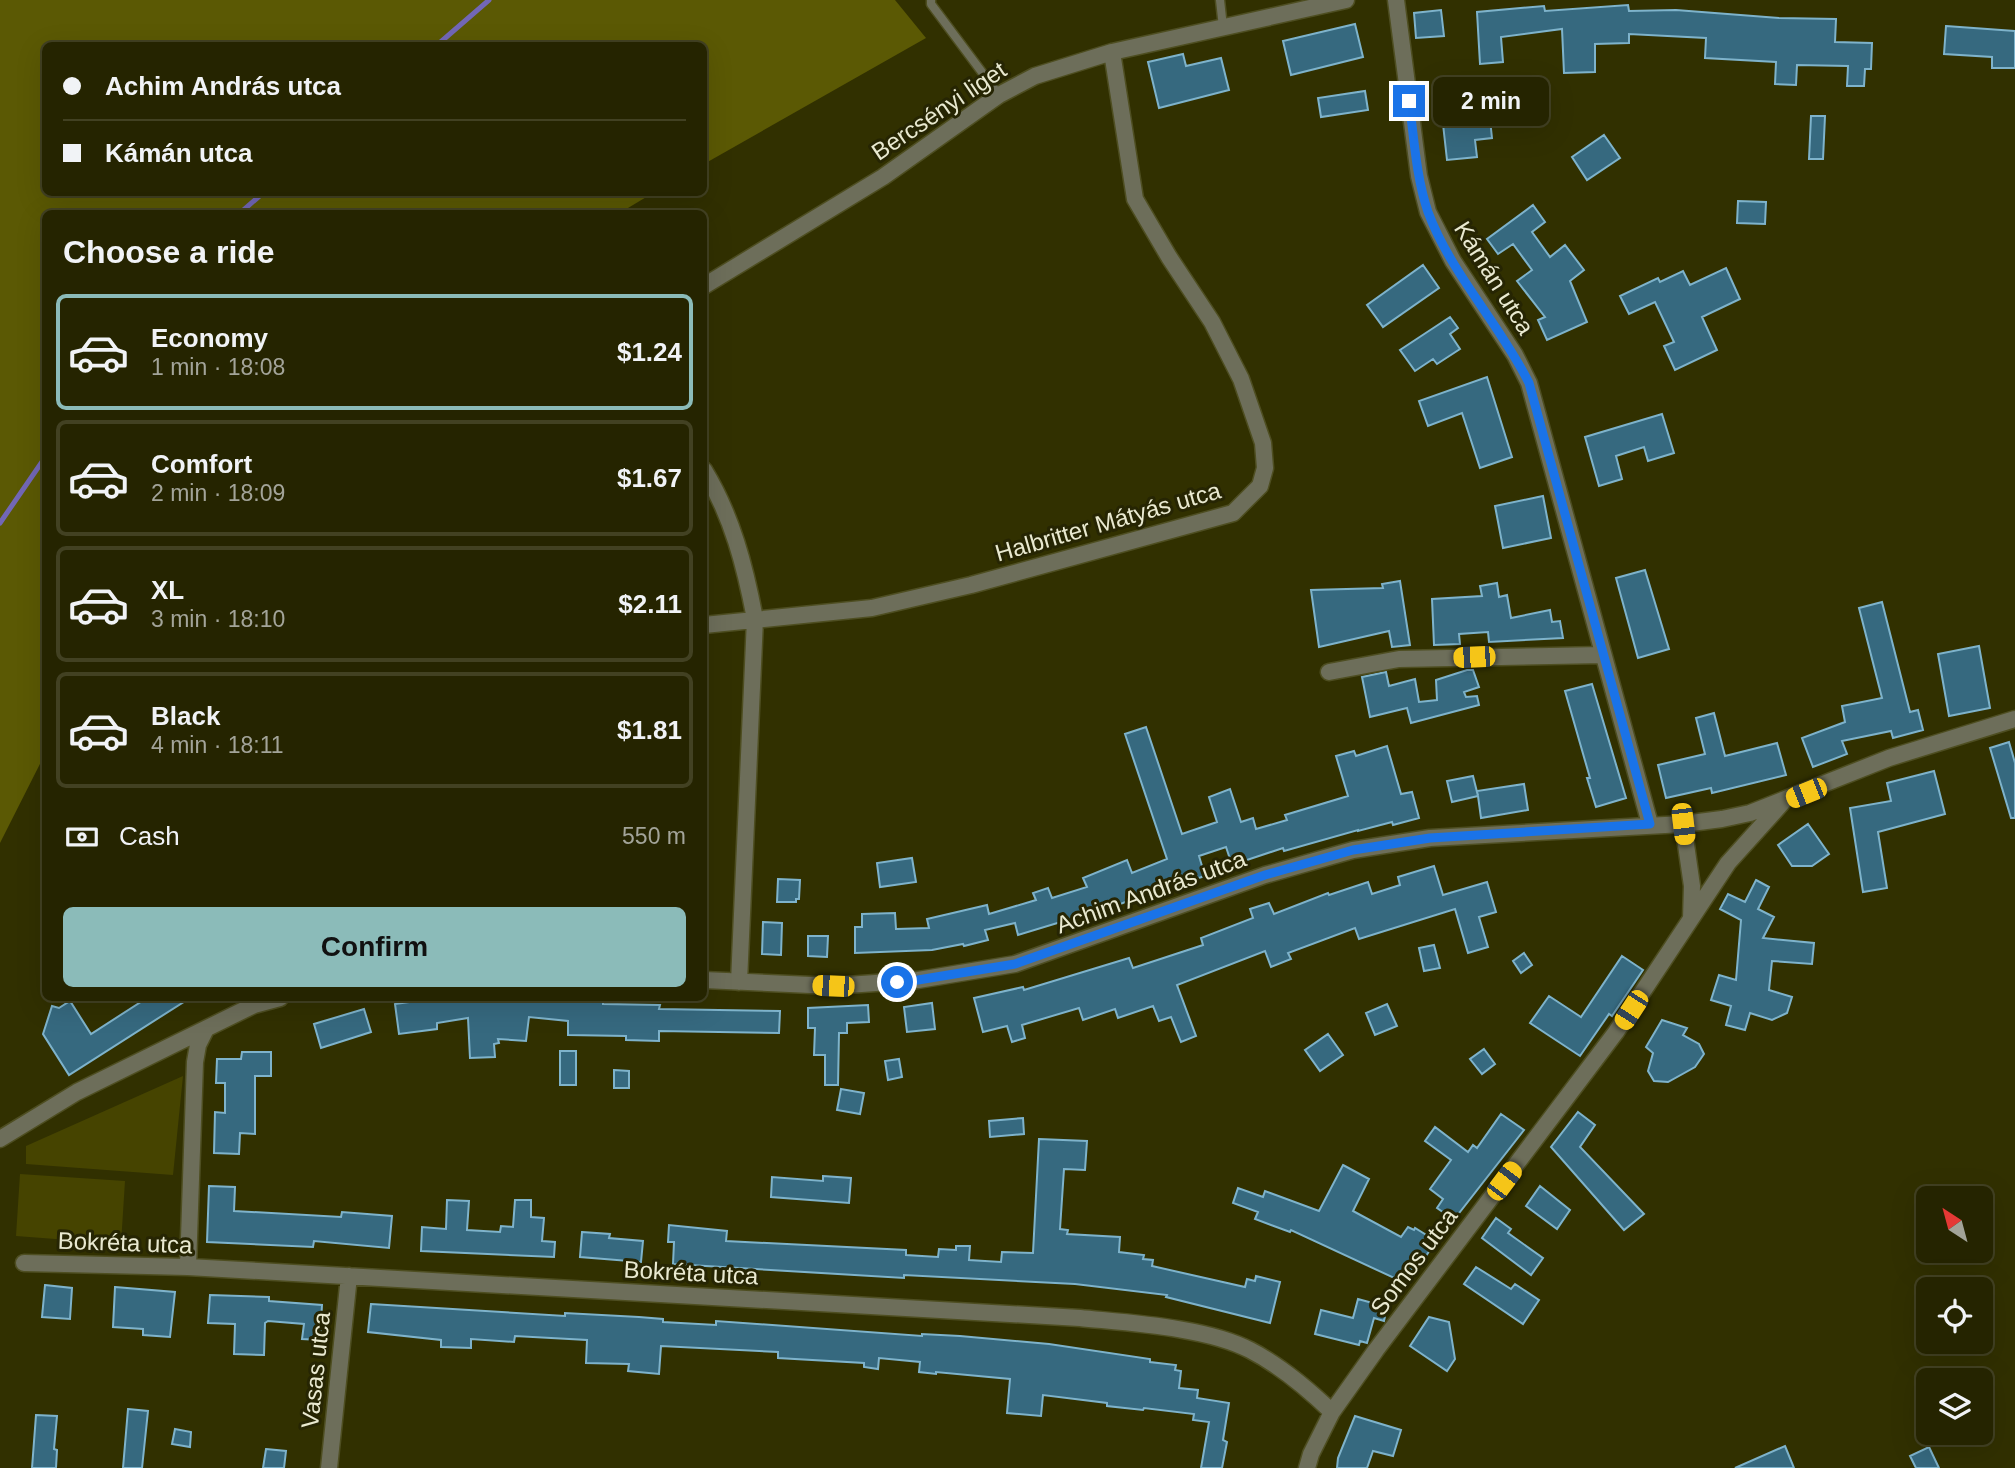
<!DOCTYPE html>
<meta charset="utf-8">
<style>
:root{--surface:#252400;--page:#31300f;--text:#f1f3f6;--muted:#a3a499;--line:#424122;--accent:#8bbbb9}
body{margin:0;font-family:Arial,sans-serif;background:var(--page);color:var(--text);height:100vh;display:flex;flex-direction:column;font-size:26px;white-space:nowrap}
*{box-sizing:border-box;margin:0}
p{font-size:23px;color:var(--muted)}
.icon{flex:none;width:38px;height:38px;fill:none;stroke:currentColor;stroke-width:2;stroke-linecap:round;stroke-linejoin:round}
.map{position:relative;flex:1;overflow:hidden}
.side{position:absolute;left:42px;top:210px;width:665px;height:791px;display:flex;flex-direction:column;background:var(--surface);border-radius:10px;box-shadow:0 7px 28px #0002,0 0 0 2px var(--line)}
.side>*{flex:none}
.hud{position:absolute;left:42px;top:42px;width:665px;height:154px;border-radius:10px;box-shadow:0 7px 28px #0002,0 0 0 2px var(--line);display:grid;align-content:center;height:154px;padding:0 21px;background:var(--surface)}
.needle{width:46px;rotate:324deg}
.tools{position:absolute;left:1916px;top:1186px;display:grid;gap:14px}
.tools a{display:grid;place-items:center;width:77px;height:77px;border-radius:10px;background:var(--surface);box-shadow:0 7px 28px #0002,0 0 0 2px var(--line);font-size:35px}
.end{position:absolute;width:32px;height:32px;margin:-16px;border:9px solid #1a73e8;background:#fff;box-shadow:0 0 0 4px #fff}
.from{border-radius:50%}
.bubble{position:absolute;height:49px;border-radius:10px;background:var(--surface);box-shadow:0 7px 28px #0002,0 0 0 2px var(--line);font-size:23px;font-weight:700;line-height:49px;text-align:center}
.car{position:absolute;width:21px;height:42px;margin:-21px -10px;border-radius:9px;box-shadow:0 0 5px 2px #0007;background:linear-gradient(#f5c518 24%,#345 0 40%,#f5c518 0 76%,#345 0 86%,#f5c518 0)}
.hud b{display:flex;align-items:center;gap:24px;height:66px;font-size:26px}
.hud b+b{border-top:2px solid var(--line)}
.hud i{width:18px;height:18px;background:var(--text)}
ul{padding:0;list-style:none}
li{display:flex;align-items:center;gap:21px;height:116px;margin:0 14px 10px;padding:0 7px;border:4px solid var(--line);border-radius:10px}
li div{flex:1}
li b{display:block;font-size:26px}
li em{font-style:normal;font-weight:700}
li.on{border-color:var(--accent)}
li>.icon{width:63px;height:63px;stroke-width:1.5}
h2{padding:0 21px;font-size:32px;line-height:84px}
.pay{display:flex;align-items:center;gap:18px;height:77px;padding:0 21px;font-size:26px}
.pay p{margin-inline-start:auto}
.action{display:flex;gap:14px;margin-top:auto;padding:14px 21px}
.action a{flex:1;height:80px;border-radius:10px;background:var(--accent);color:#111;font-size:28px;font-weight:700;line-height:80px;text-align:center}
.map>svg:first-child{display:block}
.green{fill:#464400}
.forest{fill:#5b5904}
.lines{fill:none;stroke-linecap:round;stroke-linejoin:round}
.stream{stroke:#7267b6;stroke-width:5}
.building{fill:#36697f;stroke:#7eb3cb;stroke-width:2}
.service-casing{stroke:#4e4e21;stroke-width:11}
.minor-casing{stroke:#4e4e21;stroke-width:19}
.service{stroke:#6d6e5a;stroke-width:8}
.minor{stroke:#6d6e5a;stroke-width:16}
.route{stroke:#1a73e8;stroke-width:9}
.labels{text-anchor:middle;stroke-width:6;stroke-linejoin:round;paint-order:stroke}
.street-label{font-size:24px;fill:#e9e9d0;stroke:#262503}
</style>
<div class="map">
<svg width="2015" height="1468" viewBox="0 0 2015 1468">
<rect width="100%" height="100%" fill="#313000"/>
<!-- green -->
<path class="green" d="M183,1076L173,1175L26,1164V1146Z
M20,1174L125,1181L121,1244L16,1236Z"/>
<!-- forest -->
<path class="forest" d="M0,0H895L926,38L704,164V46H46V192L653,193L618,214H46L45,754L0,843Z"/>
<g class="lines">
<!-- stream -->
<path class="stream" d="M436,46L489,0
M239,214L264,192
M0,523L46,456"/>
</g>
<!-- building -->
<path class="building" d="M1628,5L1629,11L1676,10L1779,18L1836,19L1835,42L1872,43L1871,69H1865L1864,86H1847L1848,66L1797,65L1796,85L1775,84L1776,62L1705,58L1706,38L1629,34V43L1595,44V72L1564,73L1562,29L1501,37L1503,62L1480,64L1477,12L1544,6L1545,11Z
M1441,10L1444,36L1416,38L1414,13Z
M1355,24L1363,57L1291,75L1283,41Z
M1946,26L2015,31V68H1992V57L1944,54Z
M1183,54L1186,66L1221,58L1229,90L1159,108L1148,62Z
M1365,91L1368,110L1321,117L1318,98Z
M1489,110L1492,138L1475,140L1477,157L1447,160L1442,115Z
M1811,116H1825L1823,159H1809Z
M1604,135L1620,158L1587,180L1572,157Z
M1738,201L1766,202L1765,224L1737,223Z
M1533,205L1545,222L1532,232L1550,257L1565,245L1584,270L1570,281L1587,322L1547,340L1538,320L1545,317L1517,281L1532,270L1513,244L1498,254L1487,239Z
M1423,265L1439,288L1383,327L1367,305Z
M1726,268L1740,299L1702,317L1717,350L1675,370L1664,346L1674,342L1655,302L1629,314L1620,296L1658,278L1660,282L1683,271L1690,285Z
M1450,317L1458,328L1450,334L1460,349L1437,364L1433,359L1415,371L1400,350Z
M1487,377L1512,457L1480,468L1462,413L1428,426L1419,401Z
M1662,414L1674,453L1648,461L1644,447L1616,456L1622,479L1599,486L1585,437Z
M1543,496L1551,538L1503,548L1495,506Z
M1645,570L1669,649L1638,658L1616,578Z
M1400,581L1410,645L1392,647L1389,631L1319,647L1311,590L1383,588L1382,584Z
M1497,583L1499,597L1507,595L1511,618L1550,610L1552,622L1560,621L1563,638L1489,642L1488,632L1459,634L1460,644L1434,645L1432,599L1482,596L1480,586Z
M1882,602L1910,712L1918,710L1923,730L1893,738L1891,731L1842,741L1847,754L1813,767L1802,738L1845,722L1842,706L1882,698L1859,608Z
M1979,646L1990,708L1949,716L1938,654Z
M1467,670H1473L1479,687L1464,692L1466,697L1477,696L1479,705L1411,723L1407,708L1370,717L1362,677L1386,672L1389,686L1415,679L1419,702L1437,700L1436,680Z
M1592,684L1626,798L1596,807L1587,778H1590L1565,691Z
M1714,713L1725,756L1777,743L1786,775L1712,793L1711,788L1666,798L1658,765L1705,754L1696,718Z
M1146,727L1182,834L1217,822L1209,797L1230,789L1241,822L1253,818L1256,829L1287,820L1285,815L1348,796L1336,756L1354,751L1356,756L1387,746L1401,794L1412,792L1419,818L1393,825L1392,822L1358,831V830L1284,851L1283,848L1232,865L1226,847L1199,856L1205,876L1176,885L1175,882L1098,913L1097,911L1018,935L1015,923L985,930L988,940L964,946L963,944L932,950L855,953V927H862V914L895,913L896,929L929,928L927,919L987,905L989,914L1036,900L1033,893L1048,888L1052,898L1087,887L1083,878L1127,860L1132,873L1167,859L1125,734Z
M2009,742L2015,763V818H2011L1990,748Z
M1934,771L1945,814L1878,832L1887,888L1863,892L1850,808L1891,801L1887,783Z
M1473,776L1478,796L1477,791L1524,784L1528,810L1481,818L1478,796L1452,802L1447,781Z
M1808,824L1829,854L1812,866H1792L1778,845Z
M912,858L916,882L880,887L877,863Z
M1434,866L1443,895L1487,882L1496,912L1479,917L1488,947L1468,953L1455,909L1359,939L1355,928L1288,953L1291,959L1271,967L1265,951L1177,985L1196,1036L1181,1042L1171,1017L1159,1021L1153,1006L1118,1018L1115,1009L1083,1020L1079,1008L1022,1025L1025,1038L1012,1042L1007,1026L983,1032L974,998L1023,987L1024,990L1129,958L1133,968L1203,945L1201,938L1253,918L1250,909L1269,903L1274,914L1328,893L1329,895L1368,882L1372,894L1400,885L1398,877Z
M778,879L800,880L799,899H796V902H777Z
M1756,880L1769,887L1758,909L1774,917L1763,938L1814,943L1812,964L1772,961L1769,990L1792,997L1787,1013L1772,1020L1750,1013L1745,1030L1726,1025L1731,1006L1711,1000L1719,975L1736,980L1741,920L1720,909L1728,894L1745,902Z
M763,922L782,923L781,955L762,954Z
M808,936H828L827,957L808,956Z
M1434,945L1440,968L1424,971L1419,948Z
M1524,953L1532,965L1521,973L1513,961Z
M1622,956L1643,970L1612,1016L1609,1014L1580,1056L1530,1023L1549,996L1581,1017Z
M147,998H190L69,1075L43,1034L52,1006L59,1008L70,1001L91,1034Z
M438,998H549V999L603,1000V1004L660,1005L659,1009L780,1011L779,1033L659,1031V1041L626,1040V1036L568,1035V1021L529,1017L526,1041L498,1039L499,1043L494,1044L495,1057L470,1058L468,1018L437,1023V1029L399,1034L395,1004Z
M932,1003L935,1029L907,1032L904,1007Z
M1387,1004L1397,1026L1375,1035L1366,1013Z
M868,1005L869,1022L847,1023V1033H839L838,1085H825V1055H814L815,1028H808V1008Z
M364,1009L371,1032L321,1048L314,1024Z
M1662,1020L1687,1028L1683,1035L1699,1044L1704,1054L1695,1067L1668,1082L1654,1081L1648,1071L1653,1053L1646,1047Z
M1328,1034L1343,1055L1320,1071L1305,1050Z
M1484,1049L1495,1064L1482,1074L1470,1059Z
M560,1051H576V1085H560Z
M242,1052H271V1076H255V1134L240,1133L239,1154L214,1153L215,1112L225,1113V1083H216L217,1059H241Z
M899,1059L902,1077L888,1080L885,1061Z
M614,1070L629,1071V1088H614Z
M841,1089L864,1093L860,1114L837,1110Z
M1578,1112L1595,1125L1580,1147L1644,1214L1624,1230L1551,1147Z
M1501,1114L1524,1130L1456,1217H1450L1437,1208L1443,1199L1430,1189L1451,1160L1425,1141L1435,1127L1468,1152L1473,1145L1477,1148Z
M1023,1118L1024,1134L990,1137L989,1121Z
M1039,1139L1087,1141L1085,1170L1064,1169L1060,1229L1068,1230L1067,1234L1120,1237L1119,1252L1144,1255L1143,1259L1153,1260L1152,1266L1245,1287L1247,1279L1255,1281L1256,1276L1280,1282L1270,1323L1166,1297L1167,1295L1075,1284L904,1275V1278L673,1264L674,1242H668L669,1225L727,1231L726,1241L906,1250V1255L938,1257L939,1249L956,1250V1246H970L969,1260L1001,1262L1002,1252L1033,1253Z
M1343,1165L1369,1179L1353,1211L1401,1237L1408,1227L1414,1230L1415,1228L1436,1241L1420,1265L1415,1262L1405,1283L1291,1230L1290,1232L1255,1219L1258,1212L1233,1203L1238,1188L1263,1197L1265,1191L1319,1211Z
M823,1176L851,1178L849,1203L771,1197L772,1177L823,1181Z
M209,1186L235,1187L234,1211L341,1217L342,1212L392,1216L389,1248L314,1241L313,1247L207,1242Z
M1540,1186L1570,1210L1557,1229L1526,1206Z
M447,1200L469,1201L467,1230L500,1232L501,1226L513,1227L515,1200H531V1217L544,1218L542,1241L555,1242L554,1257L421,1251L422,1227L446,1229Z
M1496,1218L1511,1229L1508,1233L1543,1258L1531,1275L1482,1238Z
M582,1232L610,1234L609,1238L643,1241L641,1262L580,1257Z
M1476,1267L1511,1289L1515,1284L1539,1300L1523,1324L1464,1284Z
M45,1285L72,1288L70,1319L42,1317Z
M115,1287L175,1292L170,1337L143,1335V1329L113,1327Z
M210,1295L269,1297V1301L322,1305L320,1340L302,1339L304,1324L268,1321L265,1323L264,1355L234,1354L235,1324L208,1323Z
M1358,1299L1387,1307L1384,1321L1374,1318L1367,1343L1360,1341L1359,1345L1315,1334L1321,1310L1353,1318Z
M371,1304L565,1316V1313L639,1317L663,1319V1322L716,1325V1321L922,1336V1334L960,1336L1049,1344L1150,1359V1362L1176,1365L1175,1370L1181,1371L1179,1388L1198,1390L1197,1398L1229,1403L1223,1440L1227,1442L1222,1468H1201L1209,1422L1193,1420L1194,1414L1144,1408L1143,1410L1107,1406V1403L1043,1395L1041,1416L1007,1413L1010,1379L936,1372V1374L919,1372L920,1362L879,1358L878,1369L864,1367V1363L778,1358V1352L661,1346L659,1374L628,1371L629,1364L586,1363L587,1340L515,1336L514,1342L471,1339V1348L441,1347V1340L368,1332Z
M1429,1317L1449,1322L1455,1359L1447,1371L1410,1346Z
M128,1409L148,1411L142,1468H123Z
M36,1415L57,1416L54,1449L57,1450L56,1468H32Z
M1355,1416L1401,1430L1393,1456L1373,1451L1367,1468H1337L1338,1458Z
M175,1429L191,1432L190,1447L172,1444Z
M1785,1446L1794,1468H1735Z
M1929,1447L1939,1468H1916L1910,1456Z
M266,1449L286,1451L284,1468H263Z"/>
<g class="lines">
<!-- service casing -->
<g class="service-casing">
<path id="service" d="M931,0V4L999,95
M1220,0L1223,27"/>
</g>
<!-- minor casing -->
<g class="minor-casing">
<path id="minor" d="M1396,0L1419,176L1428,212L1453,261L1515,355L1529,383L1650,824
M704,286L883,177L999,95L1035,76L1112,52L1346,0
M704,470C732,516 745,566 755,619L739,982
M704,625L872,608L971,585L1233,513L1260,486L1265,468L1263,443L1241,379L1212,322L1169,257L1135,199L1112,52
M1329,672L1399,659L1602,655
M1683,824L1692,886L1691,919
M704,980L833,986L918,980L1015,964L1265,875L1353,850L1430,838L1683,824L1722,819L1750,813L1889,758L2015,719
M0,1139L77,1092L254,1005L280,998
M24,1263L188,1267L1080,1318C1129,1323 1206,1327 1250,1350C1281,1366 1307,1388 1332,1412
M188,1267L195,1062L198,1045L206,1029
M329,1468L349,1276
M1307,1468L1311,1454L1332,1412L1376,1350L1616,1032L1728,863L1782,803"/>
</g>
<!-- service -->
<use href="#service" class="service"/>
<!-- minor -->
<use href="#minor" class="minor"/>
</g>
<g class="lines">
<!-- route -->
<path class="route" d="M897,982L918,980L1015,964L1265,875L1353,850L1430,838L1650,824L1529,383C1500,324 1451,274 1428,212C1416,177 1414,137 1409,101"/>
</g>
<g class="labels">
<!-- street labels -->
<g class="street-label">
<text transform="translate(939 111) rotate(-34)" y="8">Bercsényi liget</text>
<text transform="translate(1494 278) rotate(58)" y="8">Kámán utca</text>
<text transform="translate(1108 522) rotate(-16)" y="8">Halbritter Mátyás utca</text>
<text transform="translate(1151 892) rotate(-20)" y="8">Achim András utca</text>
<text transform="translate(125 1243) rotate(2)" y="8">Bokréta utca</text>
<text transform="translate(1414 1262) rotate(-53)" y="8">Somos utca</text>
<text transform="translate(691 1273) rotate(3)" y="8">Bokréta utca</text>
<text transform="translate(316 1370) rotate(-84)" y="8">Vasas utca</text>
</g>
</g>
</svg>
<div class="tools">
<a><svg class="needle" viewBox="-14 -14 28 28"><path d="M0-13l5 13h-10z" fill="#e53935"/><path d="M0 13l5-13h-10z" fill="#a3a499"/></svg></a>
<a><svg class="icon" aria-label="locate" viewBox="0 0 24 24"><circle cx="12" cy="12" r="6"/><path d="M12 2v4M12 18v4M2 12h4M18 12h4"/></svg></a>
<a><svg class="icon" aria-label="layers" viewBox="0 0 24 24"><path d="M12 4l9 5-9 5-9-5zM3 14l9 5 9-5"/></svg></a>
</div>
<i class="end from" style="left:897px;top:982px"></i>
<i class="end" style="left:1409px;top:101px"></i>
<div class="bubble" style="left:1433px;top:77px;width:116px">2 min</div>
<i class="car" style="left:1474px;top:657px;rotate:268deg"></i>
<i class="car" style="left:1806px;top:793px;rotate:248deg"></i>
<i class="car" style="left:1683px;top:824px;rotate:173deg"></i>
<i class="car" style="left:833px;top:986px;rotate:272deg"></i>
<i class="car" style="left:1631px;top:1010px;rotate:213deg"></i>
<i class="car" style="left:1504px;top:1181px;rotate:37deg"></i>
<div class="hud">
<b><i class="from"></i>Achim András utca</b>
<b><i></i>Kámán utca</b>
</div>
<section class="side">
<h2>Choose a ride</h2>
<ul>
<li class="on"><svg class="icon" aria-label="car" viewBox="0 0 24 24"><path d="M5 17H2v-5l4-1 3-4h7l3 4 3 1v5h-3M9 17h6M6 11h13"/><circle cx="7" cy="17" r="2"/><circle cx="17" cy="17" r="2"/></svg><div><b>Economy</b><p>1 min · 18:08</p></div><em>$1.24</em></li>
<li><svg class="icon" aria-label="car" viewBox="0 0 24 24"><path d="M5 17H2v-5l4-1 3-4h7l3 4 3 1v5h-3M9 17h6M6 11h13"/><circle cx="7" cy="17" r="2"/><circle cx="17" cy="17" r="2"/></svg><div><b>Comfort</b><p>2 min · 18:09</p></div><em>$1.67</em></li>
<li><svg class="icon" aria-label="car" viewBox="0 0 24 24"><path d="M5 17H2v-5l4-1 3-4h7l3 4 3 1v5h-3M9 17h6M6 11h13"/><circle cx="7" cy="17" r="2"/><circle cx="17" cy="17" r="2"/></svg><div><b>XL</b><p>3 min · 18:10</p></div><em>$2.11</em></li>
<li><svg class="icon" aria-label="car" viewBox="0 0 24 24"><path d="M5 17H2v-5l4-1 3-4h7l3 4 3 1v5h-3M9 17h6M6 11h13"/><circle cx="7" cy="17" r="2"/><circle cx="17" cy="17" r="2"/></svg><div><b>Black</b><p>4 min · 18:11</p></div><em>$1.81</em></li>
</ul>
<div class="pay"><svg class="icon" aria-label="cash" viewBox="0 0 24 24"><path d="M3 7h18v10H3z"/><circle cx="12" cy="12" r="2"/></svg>Cash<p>550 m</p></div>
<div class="action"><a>Confirm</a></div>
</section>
</div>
